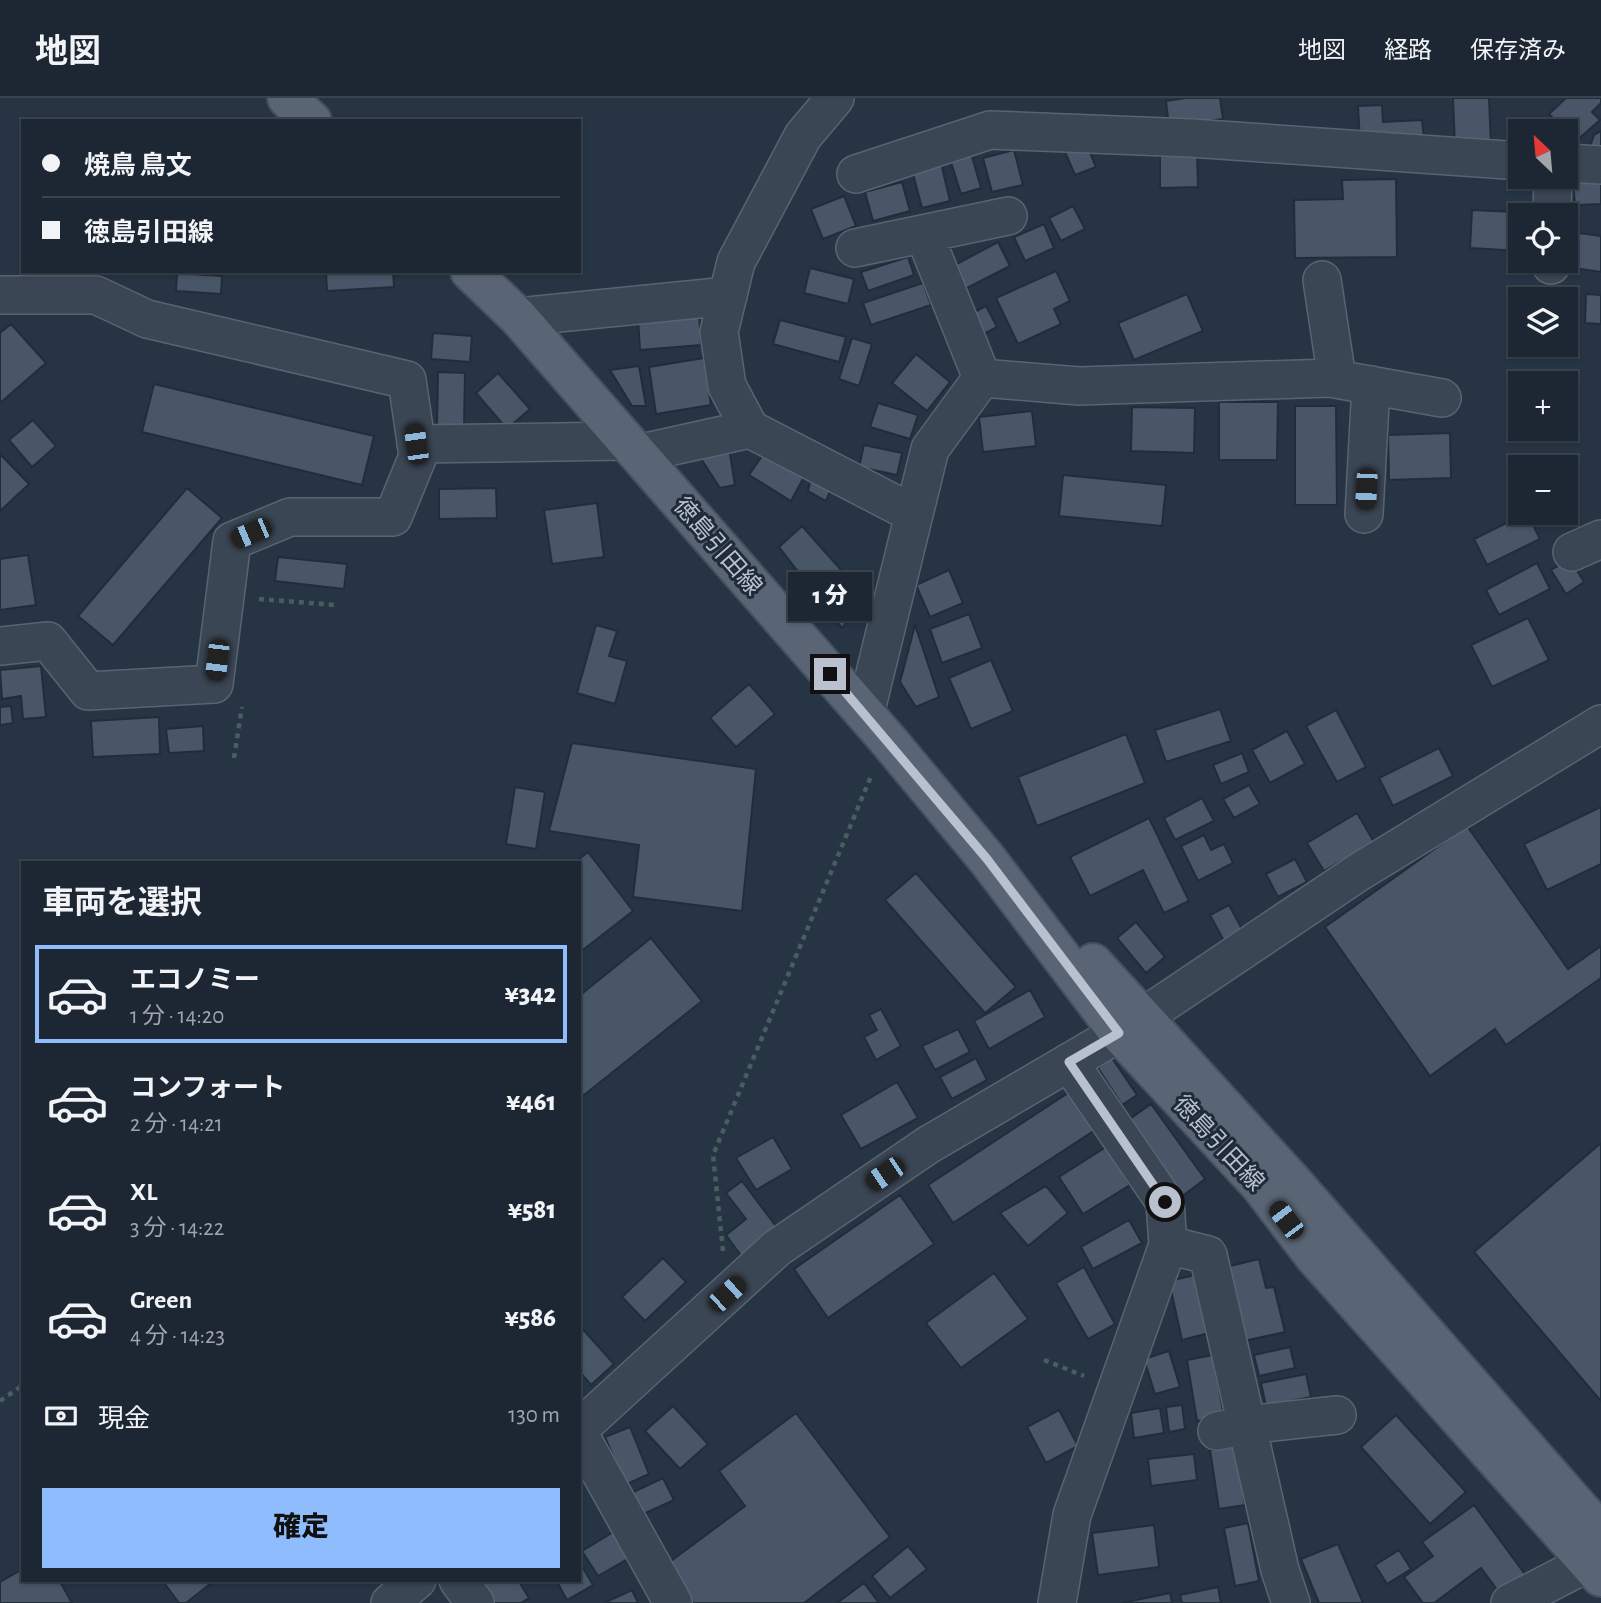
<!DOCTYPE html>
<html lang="ja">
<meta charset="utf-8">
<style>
:root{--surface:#1c2733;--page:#29333f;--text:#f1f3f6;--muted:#a0a5ac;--line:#3a444e;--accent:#8fbcfc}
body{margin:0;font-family:"Alegreya Sans","Noto Sans JP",sans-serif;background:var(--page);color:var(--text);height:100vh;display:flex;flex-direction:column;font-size:26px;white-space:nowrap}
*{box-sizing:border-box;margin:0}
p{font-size:23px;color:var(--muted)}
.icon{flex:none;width:38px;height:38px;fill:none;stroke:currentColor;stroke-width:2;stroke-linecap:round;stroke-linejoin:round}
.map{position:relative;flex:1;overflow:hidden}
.sheet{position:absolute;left:21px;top:763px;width:560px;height:721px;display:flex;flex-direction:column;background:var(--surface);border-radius:0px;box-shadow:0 2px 5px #0004,0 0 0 2px var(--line)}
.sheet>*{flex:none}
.top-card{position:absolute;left:21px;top:21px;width:560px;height:154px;border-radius:0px;box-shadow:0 2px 5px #0004,0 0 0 2px var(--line);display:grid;align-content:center;height:154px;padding:0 21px;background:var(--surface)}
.needle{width:46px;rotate:334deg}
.buttons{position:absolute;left:1508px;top:21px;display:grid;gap:14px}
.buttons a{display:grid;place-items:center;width:70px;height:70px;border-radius:0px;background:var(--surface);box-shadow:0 2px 5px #0004,0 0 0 2px var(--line);font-size:35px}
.end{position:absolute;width:32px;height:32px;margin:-16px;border:9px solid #b8c1cd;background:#111;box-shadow:0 0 0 4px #111}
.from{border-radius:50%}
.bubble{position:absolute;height:49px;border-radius:0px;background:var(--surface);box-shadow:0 2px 5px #0004,0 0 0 2px var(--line);font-size:23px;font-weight:800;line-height:49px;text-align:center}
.car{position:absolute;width:21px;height:42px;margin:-21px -10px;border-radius:9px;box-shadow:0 0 5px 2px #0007;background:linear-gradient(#222 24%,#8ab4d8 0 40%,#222 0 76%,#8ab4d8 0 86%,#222 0)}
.top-card b{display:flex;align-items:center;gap:24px;height:66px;font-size:26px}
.top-card b+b{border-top:2px solid var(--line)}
.top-card i{width:18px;height:18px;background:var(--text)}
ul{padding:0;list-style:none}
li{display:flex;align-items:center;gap:21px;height:98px;margin:0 14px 10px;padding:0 7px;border:4px solid transparent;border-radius:0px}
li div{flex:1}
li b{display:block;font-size:26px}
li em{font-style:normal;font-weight:800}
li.on{border-color:var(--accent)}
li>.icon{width:63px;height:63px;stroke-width:1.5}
h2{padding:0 21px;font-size:32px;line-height:84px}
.pay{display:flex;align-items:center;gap:18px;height:77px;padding:0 21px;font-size:26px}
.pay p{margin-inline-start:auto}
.button{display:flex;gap:14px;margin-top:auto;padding:14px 21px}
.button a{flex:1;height:80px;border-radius:0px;background:var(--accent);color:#111;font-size:28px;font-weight:800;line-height:80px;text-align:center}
header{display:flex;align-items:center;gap:42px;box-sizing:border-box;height:98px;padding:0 35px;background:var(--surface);border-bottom:2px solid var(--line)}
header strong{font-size:33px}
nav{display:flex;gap:38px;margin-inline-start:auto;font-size:24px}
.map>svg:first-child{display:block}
.building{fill:#485668;stroke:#212d3b;stroke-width:2}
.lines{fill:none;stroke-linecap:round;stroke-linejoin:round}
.minor-casing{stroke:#596471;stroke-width:40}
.major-casing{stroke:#454f5d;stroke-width:42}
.path{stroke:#475f61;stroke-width:4.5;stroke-dasharray:5 5;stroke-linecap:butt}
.minor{stroke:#3b4654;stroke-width:37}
.major{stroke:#596574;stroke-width:38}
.route{stroke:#b8c1cd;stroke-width:9}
.labels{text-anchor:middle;stroke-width:6;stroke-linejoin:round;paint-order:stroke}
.street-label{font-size:24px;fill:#b8c1cd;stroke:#1f2b39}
</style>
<header>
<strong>地図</strong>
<nav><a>地図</a><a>経路</a><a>保存済み</a></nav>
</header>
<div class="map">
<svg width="1601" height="1505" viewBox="0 0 1601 1505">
<rect width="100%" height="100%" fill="#263444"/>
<!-- building -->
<path class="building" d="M1186,0H1220L1223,21L1169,28L1166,3Z
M1453,0H1489L1491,47L1455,48Z
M1566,0H1601V5L1592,14L1600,22L1575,44L1549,16Z
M1382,7L1383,24L1422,22L1424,41L1360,44L1358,8Z
M1601,33V52L1590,49L1594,37Z
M1086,45L1096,69L1075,77L1065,54Z
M1014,52L1023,87L992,94L983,60Z
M971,55L981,90L961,96L950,61Z
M1197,55L1198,89L1160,90V56Z
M941,65L950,103L922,110L912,72Z
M1396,81L1397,159L1295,160L1294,102L1343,101L1342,82Z
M1601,82V106L1575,107L1573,83Z
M902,84L910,113L873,123L865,94Z
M844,98L856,128L823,141L811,111Z
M1073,108L1085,131L1061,143L1049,120Z
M1472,112L1535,115V117H1521V153L1470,150Z
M1044,126L1054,150L1025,163L1014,139Z
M1579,135L1601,138V174L1574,170Z
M998,144L1010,168L965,191L953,168Z
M908,159L914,177L868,193L861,174Z
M810,170L854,181L848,206L804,195Z
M326,173H393L394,189L327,193Z
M1056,173L1070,203L1054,211L1061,226L1018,246L996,200Z
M177,175L222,178L221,196L176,193Z
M923,185L931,207L871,227L863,205Z
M1187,196L1203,233L1134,262L1118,225Z
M1586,196L1601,197V226L1585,225Z
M986,208L997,229L980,238L969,217Z
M699,215L701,247L640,252L638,220Z
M780,222L846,239L839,264L773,246Z
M11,226L46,265L0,305V235Z
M433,235L472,238L470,264L431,261Z
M852,240L872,246L859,288L839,281Z
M916,256L950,284L927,313L892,285Z
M704,260L711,307L656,316L649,269Z
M639,268L646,308H632L610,272Z
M438,274L465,275L464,330H437Z
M498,275L530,311L507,331L476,295Z
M154,286L374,338L362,387L142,334Z
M1219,304H1278L1277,362H1219Z
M878,305L918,317L910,341L870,329Z
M1295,308H1336L1337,407H1295Z
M1132,309L1195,310L1194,355L1131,353Z
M1032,313L1036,348L983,354L979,319Z
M33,322L56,348L32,369L9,342Z
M1450,335L1451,380L1389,382L1388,337Z
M864,347L902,355L897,377L859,369Z
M729,350L735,387L720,390L696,353Z
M764,355L804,379L791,403L749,377Z
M0,356L29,386L0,413Z
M1063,377L1166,387L1162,428L1059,418Z
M811,380L833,386L826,403L808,393Z
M187,390L222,420L113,547L78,518Z
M496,390L497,420L439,421V391Z
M597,405L604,459L552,466L544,412Z
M1527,415L1540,441L1487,467L1474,441Z
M802,428L867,501L842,530L779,449Z
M28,457L36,507L0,512V461Z
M278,459L347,466L344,491L275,483Z
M1570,461L1584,484L1566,496L1551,472Z
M1537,465L1550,491L1499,517L1486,492Z
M949,472L963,505L930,519L916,487Z
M969,516L982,550L942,565L930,531Z
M1528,520L1549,562L1492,589L1471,547Z
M596,527L617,533L609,558L627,563L615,606L577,595Z
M915,527L939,599L916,609L900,584Z
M991,562L1013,613L971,631L949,580Z
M41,568L46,619L23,621L21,598L2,601L0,572Z
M749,586L775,616L736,649L710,620Z
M11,608L13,625L0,627V609Z
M1220,611L1231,643L1166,664L1155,632Z
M1336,612L1366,669L1337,684L1306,628Z
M159,619L160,656L93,659L91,623Z
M203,628L204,653L169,655L166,631Z
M1287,633L1305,666L1270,685L1252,652Z
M1126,636L1145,685L1037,728L1018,679Z
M572,645L756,671L742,813L633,799L639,747L549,733Z
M1439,650L1453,678L1393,708L1379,680Z
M1242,655L1249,674L1221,686L1213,667Z
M1249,687L1260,706L1234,720L1223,701Z
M515,689L545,694L536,751L506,746Z
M1202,700L1214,723L1175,742L1164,720Z
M1601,709V766L1547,792L1524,746Z
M1357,715L1374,744L1324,773L1307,745Z
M1149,720L1189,803L1164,815L1143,772L1090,798L1070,759Z
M1467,728L1568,871L1601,848V880L1506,947L1495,931L1430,978L1325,829Z
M1204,737L1211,752L1224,746L1233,765L1198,783L1181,748Z
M588,754L633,813L579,855V765H574Z
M1295,761L1307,784L1278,799L1266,776Z
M916,775L1016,889L985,915L885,802Z
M1229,807L1243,833L1224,843L1210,817Z
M1136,824L1165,859L1146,875L1117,840Z
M651,840L702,903L579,1001V898Z
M1030,892L1045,919L989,951L974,923Z
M881,911L901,948L876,962L864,939L877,932L869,917Z
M958,931L970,954L935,972L922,948Z
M976,960L987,982L952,1001L940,979Z
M1112,960L1137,997L1122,1007L1098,970Z
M897,984L918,1020L861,1051L841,1017Z
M1071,993L1095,1032L953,1125L928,1087Z
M1151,1006L1205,1081L1181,1099L1127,1023Z
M773,1039L792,1071L756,1092L736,1060Z
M1601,1045V1303L1474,1154Z
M1106,1049L1130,1087L1083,1116L1059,1079Z
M742,1083L778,1131L742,1159L726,1137L746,1121L726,1095Z
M1046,1088L1068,1115L1028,1148L1000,1115Z
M900,1097L934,1146L828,1220L794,1171Z
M1129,1122L1142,1145L1093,1171L1081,1149Z
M663,1160L686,1184L645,1223L622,1199Z
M1259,1161L1266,1190L1274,1189L1285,1234L1244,1243L1226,1169Z
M1084,1169L1115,1226L1088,1241L1056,1185Z
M994,1175L1028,1221L961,1270L926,1225Z
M1195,1177L1209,1235L1182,1242L1169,1183Z
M579,1227L614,1266L591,1287L579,1273Z
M1290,1249L1295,1270L1259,1278L1254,1257Z
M1169,1253L1180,1289L1155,1296L1144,1261Z
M1213,1257L1224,1318L1197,1323L1187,1262Z
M1306,1276L1311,1299L1266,1308L1261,1285Z
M1182,1307L1185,1331L1169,1334L1166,1309Z
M673,1308L708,1346L680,1371L645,1333Z
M1160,1310L1164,1335L1134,1340L1131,1315Z
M1059,1312L1078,1348L1046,1365L1027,1329Z
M796,1315L890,1439L804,1505H690L663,1469L745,1408L719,1373Z
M1396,1317L1466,1394L1430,1426L1361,1349Z
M630,1329L649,1376L625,1387L605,1339Z
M1236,1348L1245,1407L1219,1411L1210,1352Z
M1194,1356L1197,1382L1151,1388L1148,1361Z
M663,1380L674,1402L639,1418L629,1396Z
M1474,1407L1527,1479L1501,1497L1481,1470L1434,1505H1423L1404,1479L1433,1458L1422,1444Z
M1248,1425L1259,1483L1235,1488L1224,1430Z
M1154,1427L1159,1469L1098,1477L1092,1435Z
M615,1433L631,1459L598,1478L582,1453Z
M1338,1446L1363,1505H1319L1301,1461Z
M908,1448L927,1471L890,1500L872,1478Z
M1399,1452L1411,1471L1387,1486L1375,1467Z
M579,1463L593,1487L567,1502L556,1482H579Z
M23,1471V1482H59L72,1505H0V1484Z
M162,1482H215L186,1505H179Z
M478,1482H518L529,1500L521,1505H491Z
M864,1485L879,1505H837Z
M1218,1489L1221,1505H1182L1180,1497Z
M632,1492L638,1505H604Z
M1170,1495L1172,1505H1122Z"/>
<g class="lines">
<!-- minor casing -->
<g class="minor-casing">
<path id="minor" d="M835,0L803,38L736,164L719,234L727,288L750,331L914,416
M1566,65L1601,67
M856,76L990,32L1191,40L1521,63
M1552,117L1553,79
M924,136L982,280
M855,150L1008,118
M1551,167V163
M1322,182L1337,281
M0,197H96L147,221L407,282L418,358L393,419H290L232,443L214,586L88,593L48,543L0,548
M518,219L728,198
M416,346L625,343
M637,356L750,331
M1364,416L1371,287
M1572,454L1601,441
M865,616L930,351L982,280L1079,288L1330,280L1442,300
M1168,1147L1208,1157L1280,1472L1291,1505
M579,1331L777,1150L928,1047L1119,935L1359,774L1601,626
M1217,1333L1247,1327L1337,1317
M579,1336L673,1505
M458,1482L475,1505
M390,1505L417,1482
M1057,1505L1072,1417L1168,1147L1165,1104L1069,964
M1510,1505L1601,1458"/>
</g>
<!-- major casing -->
<g class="major-casing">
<path id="major" d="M287,0L312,23
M470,173L518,219L887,641L987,761L1119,935L1259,1086L1314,1158L1601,1479
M1093,865L1291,1082L1601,1435"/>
</g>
<!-- path -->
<path class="path" d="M259,501L335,507
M234,660L242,609
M723,1153L713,1057L872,676
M1044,1262L1084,1278
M0,1303L23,1287"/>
<!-- minor -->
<use href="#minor" class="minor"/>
<!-- major -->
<use href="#major" class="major"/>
</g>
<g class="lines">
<!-- route -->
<path class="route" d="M830,576L987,761L1119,935L1069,964L1165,1104"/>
</g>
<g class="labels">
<!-- street labels -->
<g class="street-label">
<text transform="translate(718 448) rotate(49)" y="8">徳島引田線</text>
<text transform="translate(1219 1045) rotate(47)" y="8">徳島引田線</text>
</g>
</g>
</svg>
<div class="buttons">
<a><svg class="needle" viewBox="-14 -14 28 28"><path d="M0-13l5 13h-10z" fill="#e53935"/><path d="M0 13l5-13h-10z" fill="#a0a5ac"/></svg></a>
<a><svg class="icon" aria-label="locate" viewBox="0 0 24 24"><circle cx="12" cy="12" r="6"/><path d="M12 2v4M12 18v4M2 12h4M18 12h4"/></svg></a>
<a><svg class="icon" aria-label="layers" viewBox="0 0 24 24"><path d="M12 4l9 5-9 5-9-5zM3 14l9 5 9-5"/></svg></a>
<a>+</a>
<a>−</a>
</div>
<i class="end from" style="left:1165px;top:1104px"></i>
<i class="end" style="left:830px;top:576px"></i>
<div class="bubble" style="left:788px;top:474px;width:84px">1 分</div>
<i class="car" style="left:416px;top:346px;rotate:352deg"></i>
<i class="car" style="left:1366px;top:391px;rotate:183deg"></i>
<i class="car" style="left:251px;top:435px;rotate:247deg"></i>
<i class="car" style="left:217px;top:562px;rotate:187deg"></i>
<i class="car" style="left:885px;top:1076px;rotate:236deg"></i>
<i class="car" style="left:1286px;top:1122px;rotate:323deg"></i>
<i class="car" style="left:727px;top:1196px;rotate:48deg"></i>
<div class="top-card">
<b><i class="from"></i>焼鳥 鳥文</b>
<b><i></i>徳島引田線</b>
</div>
<section class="sheet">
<h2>車両を選択</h2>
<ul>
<li class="on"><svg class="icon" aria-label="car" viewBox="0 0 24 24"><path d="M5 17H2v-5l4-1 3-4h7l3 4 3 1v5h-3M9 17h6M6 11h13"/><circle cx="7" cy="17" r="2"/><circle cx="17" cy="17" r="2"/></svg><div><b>エコノミー</b><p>1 分 · 14:20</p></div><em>¥342</em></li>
<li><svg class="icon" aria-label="car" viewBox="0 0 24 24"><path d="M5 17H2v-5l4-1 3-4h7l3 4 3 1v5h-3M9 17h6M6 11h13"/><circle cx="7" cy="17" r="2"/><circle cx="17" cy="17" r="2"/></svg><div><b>コンフォート</b><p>2 分 · 14:21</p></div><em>¥461</em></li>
<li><svg class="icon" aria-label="car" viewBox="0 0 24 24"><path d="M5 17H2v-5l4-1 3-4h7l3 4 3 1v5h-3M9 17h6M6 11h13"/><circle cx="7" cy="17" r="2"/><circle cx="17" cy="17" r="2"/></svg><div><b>XL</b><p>3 分 · 14:22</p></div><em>¥581</em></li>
<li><svg class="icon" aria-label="car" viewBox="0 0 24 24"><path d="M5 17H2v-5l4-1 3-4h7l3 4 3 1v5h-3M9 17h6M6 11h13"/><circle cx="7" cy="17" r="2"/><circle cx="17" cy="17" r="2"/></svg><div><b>Green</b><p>4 分 · 14:23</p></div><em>¥586</em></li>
</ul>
<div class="pay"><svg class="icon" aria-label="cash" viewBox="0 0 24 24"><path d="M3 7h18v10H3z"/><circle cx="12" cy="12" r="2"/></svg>現金<p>130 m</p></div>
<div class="button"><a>確定</a></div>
</section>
</div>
